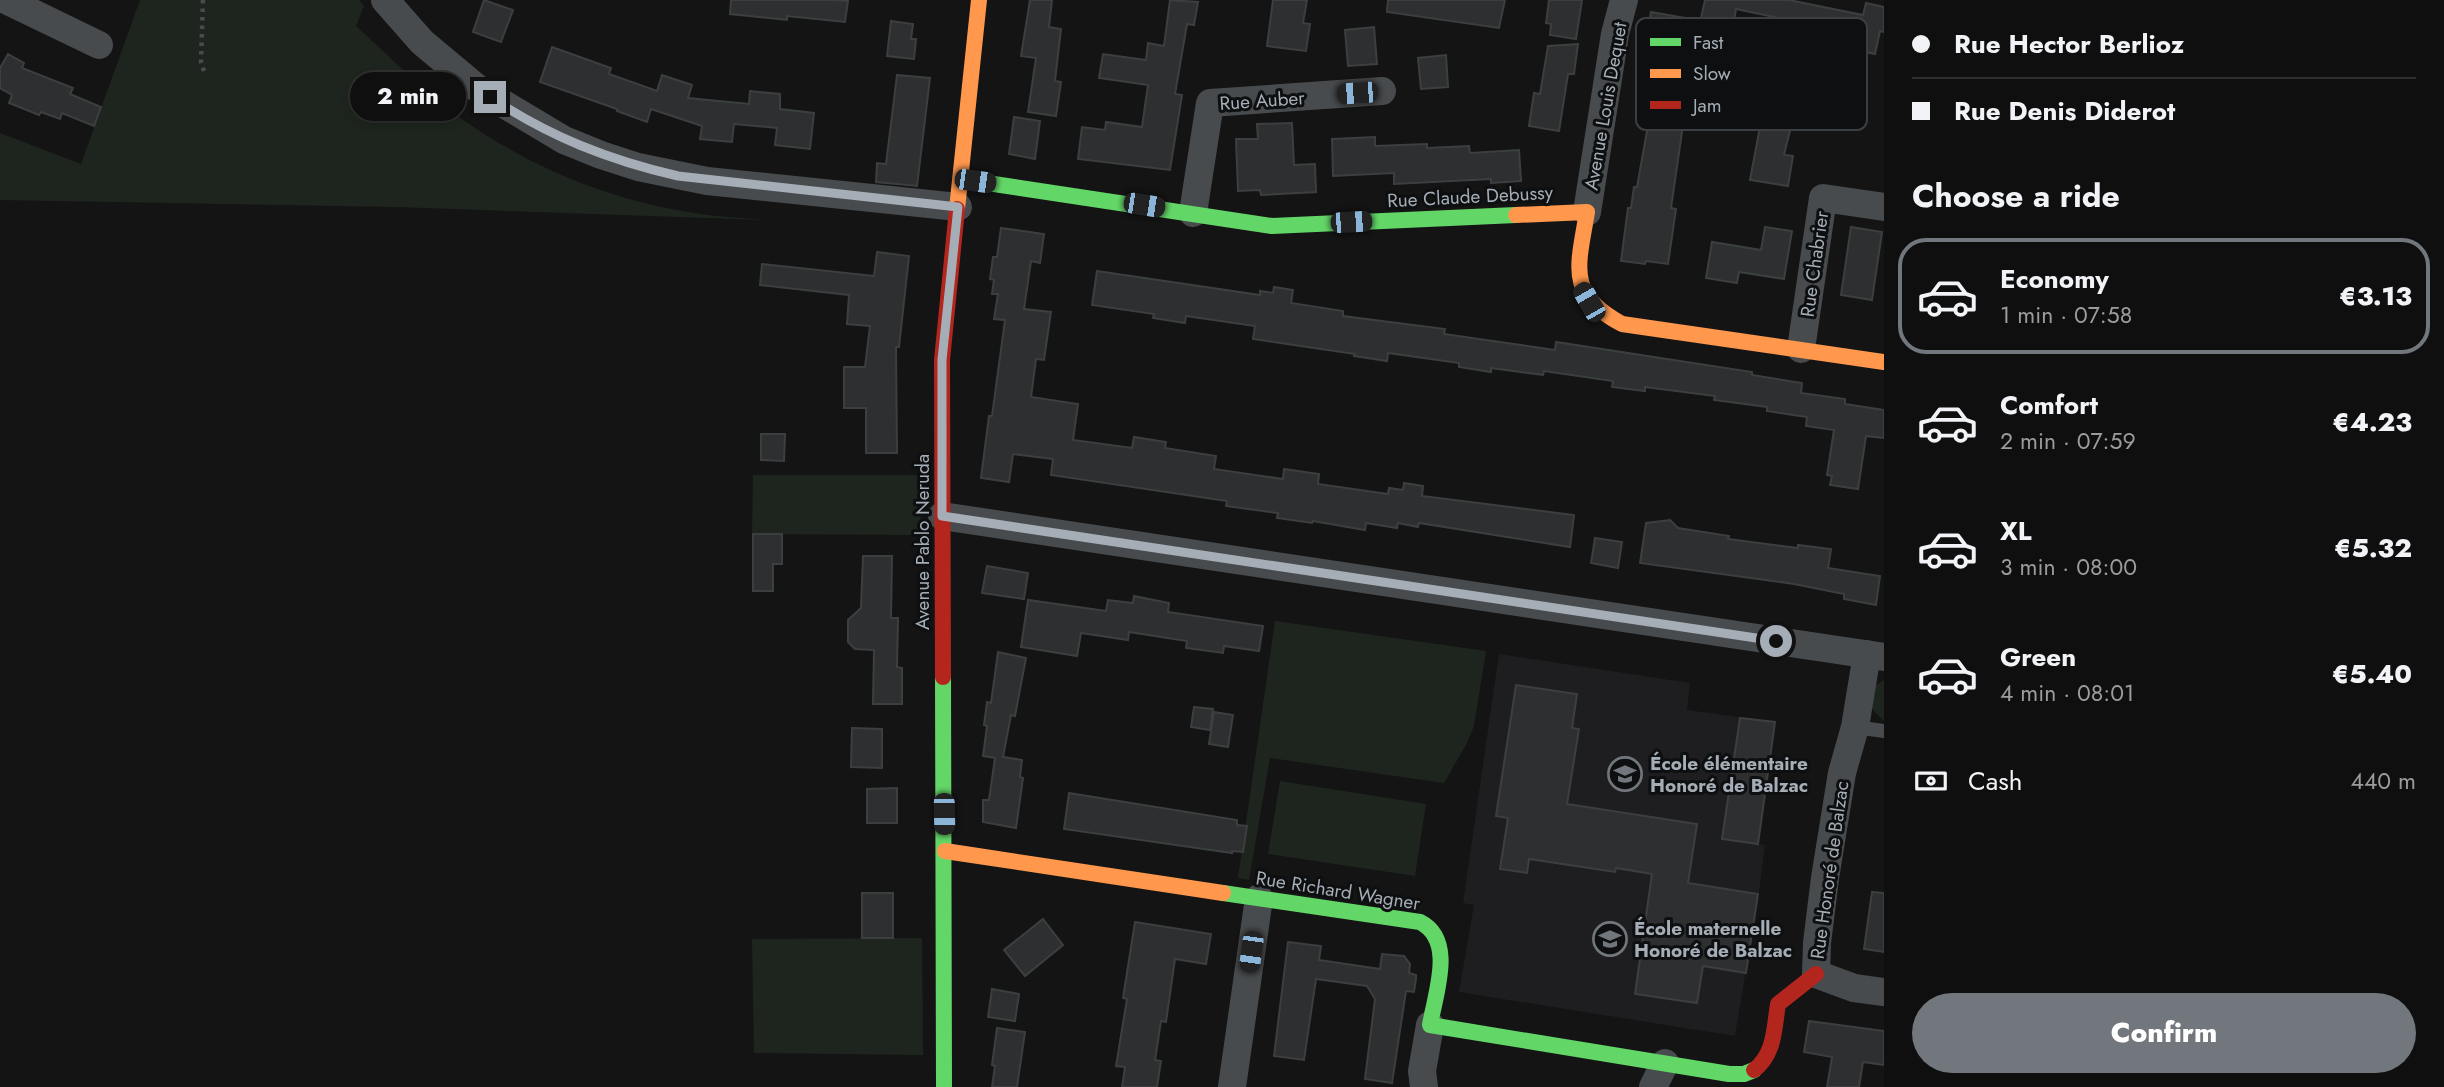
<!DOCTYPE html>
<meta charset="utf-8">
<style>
:root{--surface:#0f0f0f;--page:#1d1d1d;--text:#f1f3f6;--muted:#9b9c9e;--line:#2f2f2f;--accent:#72777d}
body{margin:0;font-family:Jost,sans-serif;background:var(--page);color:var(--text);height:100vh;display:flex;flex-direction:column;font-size:26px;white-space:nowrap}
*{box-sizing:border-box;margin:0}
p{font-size:23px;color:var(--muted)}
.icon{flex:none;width:38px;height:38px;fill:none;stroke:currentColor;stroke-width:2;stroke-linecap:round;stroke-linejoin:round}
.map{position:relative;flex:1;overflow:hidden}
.panel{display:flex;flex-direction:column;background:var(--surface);width:560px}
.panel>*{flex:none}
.hud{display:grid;align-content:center;height:154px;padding:0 28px;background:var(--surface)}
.end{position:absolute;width:32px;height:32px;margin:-16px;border:9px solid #a5adb6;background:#111;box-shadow:0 0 0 4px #111}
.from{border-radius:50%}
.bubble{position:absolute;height:49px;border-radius:24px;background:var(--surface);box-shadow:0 4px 10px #0003,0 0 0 2px var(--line);font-size:23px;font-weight:800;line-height:49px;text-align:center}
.car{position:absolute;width:21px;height:42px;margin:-21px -10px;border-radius:9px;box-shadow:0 0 5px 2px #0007;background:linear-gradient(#222 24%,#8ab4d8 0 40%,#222 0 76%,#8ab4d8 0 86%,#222 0)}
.hud b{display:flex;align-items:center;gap:24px;height:66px;font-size:26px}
.hud b+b{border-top:2px solid var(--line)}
.hud i{width:18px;height:18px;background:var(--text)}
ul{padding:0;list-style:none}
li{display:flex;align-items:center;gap:21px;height:116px;margin:0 14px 10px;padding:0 14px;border:4px solid transparent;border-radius:28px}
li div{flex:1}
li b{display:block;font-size:26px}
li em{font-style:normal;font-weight:800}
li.active{border-color:var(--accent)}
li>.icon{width:63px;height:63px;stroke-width:1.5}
h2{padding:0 28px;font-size:32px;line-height:84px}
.pay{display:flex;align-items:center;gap:18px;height:77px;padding:0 28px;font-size:26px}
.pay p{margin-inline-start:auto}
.primary-button{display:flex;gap:14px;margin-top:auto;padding:14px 28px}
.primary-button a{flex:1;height:80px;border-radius:42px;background:var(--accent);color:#fff;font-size:28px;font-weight:800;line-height:80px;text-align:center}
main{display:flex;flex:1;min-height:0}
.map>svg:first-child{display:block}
.built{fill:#1e1e20}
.green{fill:#1e251e}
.building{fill:#2e2f30;stroke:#3c3f40;stroke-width:2}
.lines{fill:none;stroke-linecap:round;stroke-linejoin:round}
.path{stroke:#4a4b4f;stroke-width:4.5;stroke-dasharray:3.5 5;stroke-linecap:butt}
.lane{stroke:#484b4d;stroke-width:14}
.street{stroke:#484b4d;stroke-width:28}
.fast{stroke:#63d668;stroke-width:16}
.slow{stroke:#ff974d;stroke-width:16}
.jam{stroke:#b3261e;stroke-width:16}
.route{stroke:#a5adb6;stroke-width:9}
.labels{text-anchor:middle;stroke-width:6;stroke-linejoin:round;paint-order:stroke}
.street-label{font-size:19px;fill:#a5adb6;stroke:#0e0f10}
.poi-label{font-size:19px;font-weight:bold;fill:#a5adb6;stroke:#0e0f10;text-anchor:start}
.key{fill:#0e0f10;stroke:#3b3e42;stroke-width:2}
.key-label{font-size:19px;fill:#a5adb6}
</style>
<main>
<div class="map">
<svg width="1884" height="1087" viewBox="0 0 1884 1087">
<rect width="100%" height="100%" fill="#141414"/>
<!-- built -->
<path class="built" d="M1499,654L1690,683L1687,710L1775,722L1758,844L1765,845L1759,892L1735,1036L1459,992L1474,905L1463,903Z"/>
<!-- green -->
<path class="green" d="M140,0H359L364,6L356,26C385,52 413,81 443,105C518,163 607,201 701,214C722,217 743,218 765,220L397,207L0,200V133L81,164Z
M753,475H920L921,535L752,534Z
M1275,621L1486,651L1474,726L1467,743L1444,783L1270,758L1249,880L1238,878Z
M1884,680V721L1872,709L1875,686Z
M1280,781L1426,804L1415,876L1268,854Z
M922,938L923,1055L754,1053L752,939Z"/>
<!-- building -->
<path class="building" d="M484,0L513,10L501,42L473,32Z
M731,0H837L848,1L845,22L787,16V20L730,14Z
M1030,0H1052L1049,27L1061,29L1055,81L1061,82L1056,116L1028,112L1036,58L1021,56Z
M1170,0L1198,2L1194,25L1187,24L1175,94L1182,95L1170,170L1078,159L1082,127L1105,130L1106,122L1142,127L1148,85L1099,78L1103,54L1146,60L1148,43L1164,46Z
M1273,0H1307L1303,23L1310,24L1306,51L1267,46Z
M1388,0H1505L1499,28L1387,12Z
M1549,0H1582L1576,39L1550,35L1551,24L1546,23Z
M1705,0H1789L1863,15L1866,3L1884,7V32L1880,31L1875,54L1855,50L1856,47L1805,35L1807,24L1736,9L1733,26L1701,18Z
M1651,12L1686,18L1677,70L1700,74L1694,112L1685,111L1671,208L1676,209L1668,264L1646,261L1645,264L1621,261L1628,208H1631L1634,187H1637L1647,131L1653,85L1639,78L1651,52L1645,51Z
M891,21L913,24L911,39H916L914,59L887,56Z
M1374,27L1377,64L1348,66L1345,30Z
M1578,44L1574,74H1568L1559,131L1529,126L1534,93L1540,94L1548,46Z
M552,47L611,68L609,74L657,91L662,75L692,85L688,98L749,104L750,91L780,94V109L814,113L810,149L775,145L777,128L734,124L732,142L700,139L702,126L651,109L647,122L617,111V109L540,82Z
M8,54L24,63L22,68L73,88L70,94L101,107L94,126L62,113L60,119L41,112L39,115L9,103L12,95L0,88V68Z
M1446,55L1448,87L1421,89L1418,58Z
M897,75L930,78L917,186L876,182L877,163L886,164Z
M1766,95L1797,102L1784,155L1793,156L1788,186L1750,180Z
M1014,117L1040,121L1035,159L1009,154Z
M1292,123L1294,165L1315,164L1316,192L1261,195L1260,190L1238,191L1236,139H1258L1257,124Z
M1375,137V146L1427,144V148L1469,146L1470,153L1519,150L1521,181L1491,183V179L1394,184V173L1333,176L1332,139Z
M1765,227L1792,231L1784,279L1739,272L1737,283L1706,278L1712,242L1761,250Z
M1851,227L1882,232L1872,300L1841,295Z
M1001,228L1044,234L1040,263L1031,261L1024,309L1051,312L1044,360L1036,359L1031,397L1078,404L1073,440L1132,448L1134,437L1166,442L1165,448L1216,456L1214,469L1283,479L1284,469L1319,474L1318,484L1388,494L1389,488L1403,490L1404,483L1423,486L1422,496L1574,515L1570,547L1419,523L1418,527L1398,523L1397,528L1366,523L1365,530L1313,521L1312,523L1277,518L1278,513L1226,506L1227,501L1051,475L1053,459L1013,454L1009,482L981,478L989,416H992L1005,320L994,319L998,294H992L994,280L990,279L993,257H997Z
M877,252L909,256L899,347H896L897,453H866V408H844V367H865L870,326L847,324L849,295L760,285L762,264L874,276Z
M1097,271L1260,295V291L1273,293L1274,287L1293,290L1291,303L1343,311V316L1445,329L1444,334L1555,350L1556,342L1752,372V375L1802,383L1801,393L1845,399V404L1884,410V438L1866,436L1858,489L1830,485L1832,476L1827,475L1834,430L1806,426L1807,417L1767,411V407L1714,400L1715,396L1645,387V391L1612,387L1613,381L1544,371L1543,375L1491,368V372L1459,367V363L1388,353L1387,361L1354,356L1355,354L1253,339L1255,326L1186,316L1185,323L1153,318L1154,314L1092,305Z
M761,434H785L784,461L761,460Z
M1670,520L1678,528L1729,536L1728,539L1798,548V545L1831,549L1828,568L1880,576L1876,605L1844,599V594L1794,584L1640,563L1646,523Z
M753,534H782V564H773V591H753Z
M1595,538L1622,542L1618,568L1591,563Z
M863,556H892L891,618H898L897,667L902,668V704H873L874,650L855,649L848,642V620L861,608Z
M987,566L1028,573L1024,599L982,593Z
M1134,596L1169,603L1168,612L1263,626L1259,651L1224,646L1223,653L1186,648L1187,641L1129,632L1128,640L1081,633L1077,656L1021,647L1028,600L1106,611L1108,600L1133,603Z
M998,652L1026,658L1015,716L1011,715L1003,757L1022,760L1020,777L1023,778L1016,828L983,822V800H989L995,758L983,756L987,726L984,725L987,702L991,703Z
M1516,685L1577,694L1572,728L1579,729L1567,804L1697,824L1688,883L1758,894L1746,973L1703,966L1697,1003L1635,994L1652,874L1616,868L1615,872L1529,859L1527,873L1500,869L1508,818L1496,816Z
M1194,707L1213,709L1210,730L1191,727Z
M1214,712L1233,715L1228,747L1209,744Z
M1740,718L1775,722L1758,844L1722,839Z
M852,728L882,729V768L851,767Z
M897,788V823H867V789Z
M1069,793L1237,820V825L1247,826L1243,852L1232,851V853L1064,829Z
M1872,892L1884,893V952L1864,949Z
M862,893H893V938H862Z
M1043,919L1063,945L1025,976L1004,950Z
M1135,922L1211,934L1206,964L1175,959L1166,1022L1161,1021L1155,1060L1161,1061L1157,1087H1122L1125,1067L1116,1066L1127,999L1123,998Z
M1288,942L1321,946L1319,960L1380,969L1382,954L1404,956L1410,964L1409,973L1416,975V979L1414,992L1406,991L1392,1083L1365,1079L1375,999L1367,986L1316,979L1304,1060L1274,1056Z
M992,989L1019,994L1015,1021L988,1017Z
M1809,1021L1884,1031V1065L1863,1062L1859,1087H1827L1832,1057L1804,1052Z
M997,1028L1025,1032L1017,1087H992L995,1066L992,1065Z"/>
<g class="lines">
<!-- path -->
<path class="path" d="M203,0L201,62L205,74"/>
<!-- lane -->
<path class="lane" d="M1855,727L1884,731"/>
<!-- street -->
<path class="street" d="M6,0L99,45
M385,0L422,42L477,88L564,140L601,155L638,167L707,181L958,207
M1587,212L1615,34L1624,0
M1193,213L1210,103L1382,91
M1801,349L1823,198L1884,207
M942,516L1884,657
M1867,654L1855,727L1842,773L1825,878L1817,943L1816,974L1854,988L1884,992
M1232,1087L1259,898
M1424,1087L1422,1071L1430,1025
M1653,1087L1665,1063"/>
<!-- fast -->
<path class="fast" d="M961,179L1272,226L1516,215
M943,677L944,1087
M1223,893L1420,922C1456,940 1435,994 1430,1025L1729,1074H1744L1754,1070"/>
<!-- slow -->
<path class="slow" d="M957,209L979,0
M1516,215L1587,212C1578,267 1566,294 1622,324L1884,362
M945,851L1223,893"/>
<!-- jam -->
<path class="jam" d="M943,677L942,360L957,209
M1754,1070C1775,1054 1774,1028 1778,1004L1816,974"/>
</g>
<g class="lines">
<!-- route -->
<path class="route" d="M490,97C550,137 609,160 678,176L958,207L942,360V516L1776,641"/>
</g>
<!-- icons -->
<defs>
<g id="school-ring" transform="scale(1.75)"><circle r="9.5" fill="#0e0f10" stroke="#72777d" stroke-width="1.5"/><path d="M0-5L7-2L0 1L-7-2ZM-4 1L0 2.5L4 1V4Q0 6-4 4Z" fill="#72777d"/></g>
</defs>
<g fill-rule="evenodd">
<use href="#school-ring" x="1625" y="774"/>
<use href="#school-ring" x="1610" y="939"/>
</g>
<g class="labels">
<!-- street labels -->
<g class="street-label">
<text transform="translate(1262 100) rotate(-4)" y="7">Rue Auber</text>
<text transform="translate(1605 106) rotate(-80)" y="7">Avenue Louis Dequet</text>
<text transform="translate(1470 196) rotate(-3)" y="7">Rue Claude Debussy</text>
<text transform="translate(1814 264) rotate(-82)" y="7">Rue Chabrier</text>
<text transform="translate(922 542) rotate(-90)" y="7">Avenue Pablo Neruda</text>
<text transform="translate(1829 870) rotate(-82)" y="7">Rue Honoré de Balzac</text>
<text transform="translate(1338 890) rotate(9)" y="7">Rue Richard Wagner</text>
</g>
<!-- poi labels -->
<g class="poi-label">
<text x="1650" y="770">École élémentaire<tspan x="1650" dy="22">Honoré de Balzac</tspan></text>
<text x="1634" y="935">École maternelle<tspan x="1634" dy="22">Honoré de Balzac</tspan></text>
</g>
</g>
<!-- legend -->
<rect x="1636" y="18" width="231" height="112" rx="10" class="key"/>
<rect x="1650" y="38" width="31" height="8" fill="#63d668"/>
<rect x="1650" y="69" width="31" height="9" fill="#ff974d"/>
<rect x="1650" y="101" width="31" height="8" fill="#b3261e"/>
<g class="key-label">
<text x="1693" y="49">Fast</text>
<text x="1693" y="80">Slow</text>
<text x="1693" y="112">Jam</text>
</g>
</svg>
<i class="end from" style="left:1776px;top:641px"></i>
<i class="end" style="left:490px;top:97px"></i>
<div class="bubble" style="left:350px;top:72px;width:116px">2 min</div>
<i class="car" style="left:1357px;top:93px;rotate:266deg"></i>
<i class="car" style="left:975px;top:181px;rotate:98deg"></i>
<i class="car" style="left:1144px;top:205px;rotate:99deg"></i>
<i class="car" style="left:1351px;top:222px;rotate:87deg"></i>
<i class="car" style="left:1589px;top:302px;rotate:330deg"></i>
<i class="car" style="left:944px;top:814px;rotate:179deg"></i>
<i class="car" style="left:1251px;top:952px;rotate:188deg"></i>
</div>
<section class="panel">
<div class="hud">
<b><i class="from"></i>Rue Hector Berlioz</b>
<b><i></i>Rue Denis Diderot</b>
</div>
<h2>Choose a ride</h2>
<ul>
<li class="active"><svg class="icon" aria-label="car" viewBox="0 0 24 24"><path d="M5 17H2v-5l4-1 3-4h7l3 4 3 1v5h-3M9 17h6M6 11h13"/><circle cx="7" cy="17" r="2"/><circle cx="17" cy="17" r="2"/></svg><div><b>Economy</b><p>1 min · 07:58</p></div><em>€3.13</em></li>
<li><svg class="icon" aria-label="car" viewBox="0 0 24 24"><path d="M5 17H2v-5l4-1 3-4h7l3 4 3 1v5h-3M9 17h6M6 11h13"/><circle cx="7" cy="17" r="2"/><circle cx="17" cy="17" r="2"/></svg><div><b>Comfort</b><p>2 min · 07:59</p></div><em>€4.23</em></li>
<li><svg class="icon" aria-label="car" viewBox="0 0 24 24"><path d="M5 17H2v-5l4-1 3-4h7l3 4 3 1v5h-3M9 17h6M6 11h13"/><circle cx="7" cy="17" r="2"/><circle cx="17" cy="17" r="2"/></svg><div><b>XL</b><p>3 min · 08:00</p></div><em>€5.32</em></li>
<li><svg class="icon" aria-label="car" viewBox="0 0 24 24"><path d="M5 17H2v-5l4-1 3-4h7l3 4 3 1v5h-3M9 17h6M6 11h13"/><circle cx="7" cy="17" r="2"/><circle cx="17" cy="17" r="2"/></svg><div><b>Green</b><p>4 min · 08:01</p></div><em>€5.40</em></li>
</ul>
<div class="pay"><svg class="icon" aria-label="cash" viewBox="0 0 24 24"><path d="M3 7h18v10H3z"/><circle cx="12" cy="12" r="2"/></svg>Cash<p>440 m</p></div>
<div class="primary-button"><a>Confirm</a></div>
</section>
</main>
